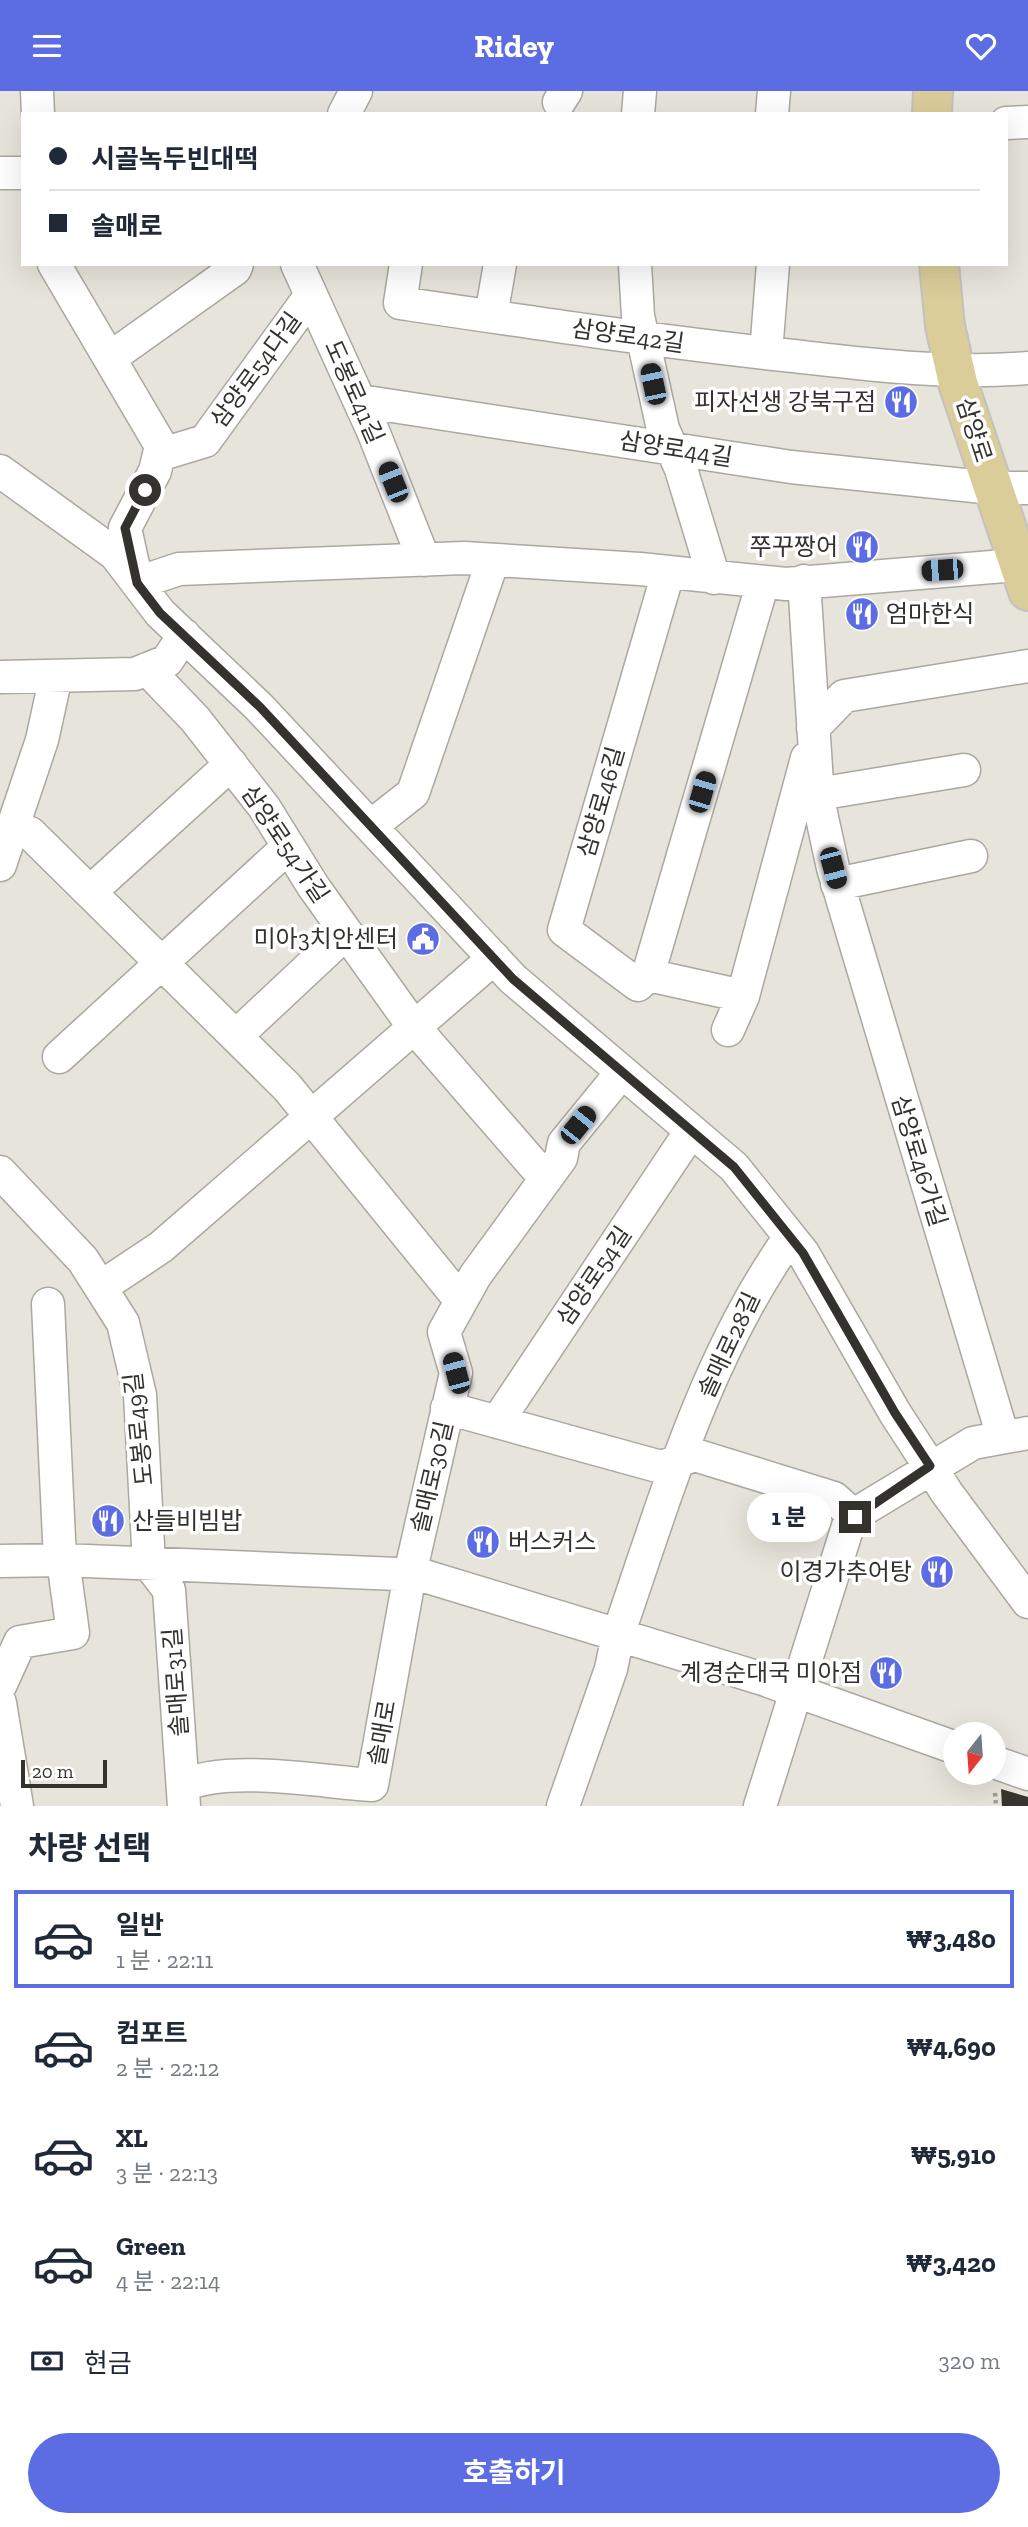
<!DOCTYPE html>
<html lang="ko">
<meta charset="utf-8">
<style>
:root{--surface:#fff;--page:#f2f2f3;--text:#1f2937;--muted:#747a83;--line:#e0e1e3;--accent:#5c6ce3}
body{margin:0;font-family:"Zilla Slab","Noto Sans KR",serif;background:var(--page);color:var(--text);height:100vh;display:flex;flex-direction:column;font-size:26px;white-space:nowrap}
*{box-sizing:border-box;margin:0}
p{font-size:23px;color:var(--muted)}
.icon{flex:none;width:38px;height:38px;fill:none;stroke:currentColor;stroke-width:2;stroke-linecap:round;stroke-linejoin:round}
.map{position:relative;height:1715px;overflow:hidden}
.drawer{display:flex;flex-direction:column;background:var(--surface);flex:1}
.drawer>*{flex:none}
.hud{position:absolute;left:21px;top:21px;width:987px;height:154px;border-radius:0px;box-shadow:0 7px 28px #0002;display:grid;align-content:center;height:154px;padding:0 28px;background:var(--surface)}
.needle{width:46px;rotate:197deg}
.fabs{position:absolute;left:943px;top:1631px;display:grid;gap:14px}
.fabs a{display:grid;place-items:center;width:63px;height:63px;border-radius:50%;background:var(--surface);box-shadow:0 7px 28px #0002;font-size:35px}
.scale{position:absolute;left:21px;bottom:18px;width:86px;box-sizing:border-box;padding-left:7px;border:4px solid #33322e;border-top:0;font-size:19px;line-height:24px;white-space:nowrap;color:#33322e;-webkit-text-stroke:5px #fff;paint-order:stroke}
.end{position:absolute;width:32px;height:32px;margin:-16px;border:9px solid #33322e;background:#fff;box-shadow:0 0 0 4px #fff}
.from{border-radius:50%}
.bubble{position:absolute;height:49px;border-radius:24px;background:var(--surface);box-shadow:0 7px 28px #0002;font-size:23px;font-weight:700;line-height:49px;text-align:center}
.car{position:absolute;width:21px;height:42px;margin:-21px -10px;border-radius:9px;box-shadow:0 0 5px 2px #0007;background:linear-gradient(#222 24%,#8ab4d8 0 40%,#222 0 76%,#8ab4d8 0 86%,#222 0)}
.hud b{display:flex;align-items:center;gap:24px;height:66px;font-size:26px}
.hud b+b{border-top:2px solid var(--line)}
.hud i{width:18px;height:18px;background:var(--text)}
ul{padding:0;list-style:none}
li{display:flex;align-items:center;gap:21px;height:98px;margin:0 14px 10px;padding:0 14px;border:4px solid transparent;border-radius:0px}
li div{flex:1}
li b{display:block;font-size:26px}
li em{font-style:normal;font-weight:700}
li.active{border-color:var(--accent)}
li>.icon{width:63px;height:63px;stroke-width:1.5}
h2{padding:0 28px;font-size:32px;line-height:84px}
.pay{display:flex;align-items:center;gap:18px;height:77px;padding:0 28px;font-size:26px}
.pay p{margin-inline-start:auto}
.primary-button{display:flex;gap:14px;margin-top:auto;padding:14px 28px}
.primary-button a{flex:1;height:80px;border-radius:42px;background:var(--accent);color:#fff;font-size:28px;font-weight:700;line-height:80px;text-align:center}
header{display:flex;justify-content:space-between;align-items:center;height:91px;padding:0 28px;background:var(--accent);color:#fff;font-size:32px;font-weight:700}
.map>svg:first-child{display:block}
.building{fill:#37352d}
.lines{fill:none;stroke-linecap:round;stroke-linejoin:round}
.minor-casing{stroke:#aaa89f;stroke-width:35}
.major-casing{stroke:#c2c2c0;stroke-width:42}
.path{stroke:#a09d96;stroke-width:4.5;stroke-dasharray:3.5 3.5;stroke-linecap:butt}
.minor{stroke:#fff;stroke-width:32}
.major{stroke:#dbcd9a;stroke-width:38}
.route{stroke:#33322e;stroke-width:9}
.labels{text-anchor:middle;stroke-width:7;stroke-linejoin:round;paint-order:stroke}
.street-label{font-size:24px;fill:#33322e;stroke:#fff}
.poi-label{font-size:24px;fill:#33322e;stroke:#fff;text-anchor:end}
</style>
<header><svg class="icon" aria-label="menu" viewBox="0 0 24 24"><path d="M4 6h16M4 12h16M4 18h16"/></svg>Ridey<svg class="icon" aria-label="heart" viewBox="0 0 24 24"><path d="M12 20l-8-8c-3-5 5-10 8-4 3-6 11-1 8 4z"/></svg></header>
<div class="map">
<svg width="1028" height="1715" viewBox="0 0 1028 1715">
<rect width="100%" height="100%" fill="#e7e4db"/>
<!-- building -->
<path class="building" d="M1001,1698L1028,1706V1715H1002Z"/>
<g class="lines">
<!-- minor casing -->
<g class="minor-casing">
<path id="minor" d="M37,0L38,23
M559,11L566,0
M344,23L356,0
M638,23L640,0
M772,23L774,0
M1006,32L1028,31
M0,82H23
M54,173L161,355L155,380L125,437L137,492L179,478L464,467L640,478L786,493L1028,473
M297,173L373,340L424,469
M406,173L400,212C528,231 655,250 784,264C865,273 947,284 1028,277
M635,173L638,225L663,338L681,378L714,487
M491,225L500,173
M766,262L773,173
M110,267L235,178L237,173
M360,310L791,376L993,397H1028
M159,364L205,350L311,204
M0,380L115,463L160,522L259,616L513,888L734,1076L803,1162L895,1322L947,1402L1028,1511
M668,482L564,839L638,894L648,884L763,491
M804,490L818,708L833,777L1003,1346
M147,578L195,628L264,716L313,795L413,935L546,1088
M0,586L135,583L167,570L184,544
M813,637L844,605L1028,575
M818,703L964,679
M371,735L413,702L493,469
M15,737L30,742L287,996L461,1210
M0,774L42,649L56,585
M837,793L971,765
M90,801L231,673
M648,884L743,905
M728,939L743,905L807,667
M236,945L346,842
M59,966L288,756
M0,1081L83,1169L123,1232L140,1304L149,1473L169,1499L184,1715
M101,1196L161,1156L494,867
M48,1213L60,1469
M447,1317L661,1376L695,1364L834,1407L855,1426
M497,1331L691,1040
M0,1470L63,1469L421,1484L763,1588L956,1657
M0,1595L20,1551L73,1542L63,1469
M0,1612L17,1715
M994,1671L1028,1683
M183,1695C227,1673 322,1691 372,1694L410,1483L456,1282L444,1241L475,1185L561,1067L564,1052L622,981
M563,1715L611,1578L618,1544C665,1408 706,1264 790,1146
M760,1715L848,1435L859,1421L973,1352L1028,1342"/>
</g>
<!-- major casing -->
<g class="major-casing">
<path id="major" d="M932,23L933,0
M939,173L945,235L958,292L1028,500"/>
</g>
<!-- path -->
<path class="path" d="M995,1702L996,1715"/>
<!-- minor -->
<use href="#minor" class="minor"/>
<!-- major -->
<use href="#major" class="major"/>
</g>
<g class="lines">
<!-- route -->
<path class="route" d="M145,399L125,437L137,492L160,522L260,616L513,888L734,1076L803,1162L895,1322L930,1375L855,1426"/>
</g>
<!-- icons -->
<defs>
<g id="restaurant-disc" transform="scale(1.75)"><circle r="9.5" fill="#5c6ce3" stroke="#fff"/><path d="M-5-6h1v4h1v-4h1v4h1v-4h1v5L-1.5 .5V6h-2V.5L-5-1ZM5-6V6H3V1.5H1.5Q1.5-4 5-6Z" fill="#fff"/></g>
<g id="civic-disc" transform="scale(1.75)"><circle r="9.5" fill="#5c6ce3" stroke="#fff"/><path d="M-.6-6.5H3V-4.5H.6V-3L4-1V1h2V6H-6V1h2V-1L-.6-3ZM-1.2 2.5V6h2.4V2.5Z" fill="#fff"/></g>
</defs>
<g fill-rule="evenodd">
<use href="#restaurant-disc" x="901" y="311"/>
<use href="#restaurant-disc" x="862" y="456"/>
<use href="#restaurant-disc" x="862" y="523"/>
<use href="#civic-disc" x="423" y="848"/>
<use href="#restaurant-disc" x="108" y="1430"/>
<use href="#restaurant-disc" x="483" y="1451"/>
<use href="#restaurant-disc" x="937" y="1481"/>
<use href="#restaurant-disc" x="886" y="1582"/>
</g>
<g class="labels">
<!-- street labels -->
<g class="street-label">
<text transform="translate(628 245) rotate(8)" y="8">삼양로42길</text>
<text transform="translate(256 279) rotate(-54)" y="8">삼양로54다길</text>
<text transform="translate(354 301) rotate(66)" y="8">도봉로41길</text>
<text transform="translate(974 339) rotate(72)" y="8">삼양로</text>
<text transform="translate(676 358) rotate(9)" y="8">삼양로44길</text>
<text transform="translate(601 711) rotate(-74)" y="8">삼양로46길</text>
<text transform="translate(285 753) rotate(56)" y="8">삼양로54가길</text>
<text transform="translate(919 1070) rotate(73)" y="8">삼양로46가길</text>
<text transform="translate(594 1185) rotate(-56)" y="8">삼양로54길</text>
<text transform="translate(729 1254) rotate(-65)" y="8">솔매로28길</text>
<text transform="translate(139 1338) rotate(-96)" y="8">도봉로49길</text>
<text transform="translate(432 1386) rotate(-77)" y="8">솔매로30길</text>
<text transform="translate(176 1591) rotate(-94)" y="8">솔매로31길</text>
<text transform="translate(382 1642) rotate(-80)" y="8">솔매로</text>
</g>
<!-- poi labels -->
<g class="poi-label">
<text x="876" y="319">피자선생 강북구점</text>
<text x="838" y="464">쭈꾸짱어</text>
<text x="886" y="531" text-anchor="start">엄마한식</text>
<text x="398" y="856">미아3치안센터</text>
<text x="132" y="1438" text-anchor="start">산들비빔밥</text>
<text x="508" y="1459" text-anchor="start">버스커스</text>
<text x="912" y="1489">이경가추어탕</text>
<text x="862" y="1590">계경순대국 미아점</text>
</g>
</g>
</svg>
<div class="fabs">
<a><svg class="needle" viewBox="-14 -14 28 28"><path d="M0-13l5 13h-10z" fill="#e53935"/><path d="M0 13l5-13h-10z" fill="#747a83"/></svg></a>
</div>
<div class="scale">20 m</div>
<i class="end from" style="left:145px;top:399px"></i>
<i class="end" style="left:855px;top:1426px"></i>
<div class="bubble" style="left:747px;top:1402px;width:84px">1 분</div>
<i class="car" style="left:653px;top:293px;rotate:348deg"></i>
<i class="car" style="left:393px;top:391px;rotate:338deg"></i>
<i class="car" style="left:942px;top:479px;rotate:266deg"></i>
<i class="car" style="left:702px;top:701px;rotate:16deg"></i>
<i class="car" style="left:833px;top:777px;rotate:165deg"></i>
<i class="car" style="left:578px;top:1034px;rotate:39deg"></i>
<i class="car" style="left:456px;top:1282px;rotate:345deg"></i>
<div class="hud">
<b><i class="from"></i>시골녹두빈대떡</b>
<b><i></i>솔매로</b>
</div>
</div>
<section class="drawer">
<h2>차량 선택</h2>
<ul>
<li class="active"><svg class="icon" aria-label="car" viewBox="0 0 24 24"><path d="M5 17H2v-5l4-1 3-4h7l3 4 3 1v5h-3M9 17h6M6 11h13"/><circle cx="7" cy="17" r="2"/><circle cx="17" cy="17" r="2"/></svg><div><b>일반</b><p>1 분 · 22:11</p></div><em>₩3,480</em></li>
<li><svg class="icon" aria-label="car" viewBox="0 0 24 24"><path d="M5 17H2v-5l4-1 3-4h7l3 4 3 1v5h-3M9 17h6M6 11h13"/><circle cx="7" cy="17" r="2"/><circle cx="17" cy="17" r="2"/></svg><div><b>컴포트</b><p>2 분 · 22:12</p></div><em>₩4,690</em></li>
<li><svg class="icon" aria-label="car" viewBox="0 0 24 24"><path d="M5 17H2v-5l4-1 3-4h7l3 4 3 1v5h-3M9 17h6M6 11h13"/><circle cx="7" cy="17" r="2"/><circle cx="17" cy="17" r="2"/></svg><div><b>XL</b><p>3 분 · 22:13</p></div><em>₩5,910</em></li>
<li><svg class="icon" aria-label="car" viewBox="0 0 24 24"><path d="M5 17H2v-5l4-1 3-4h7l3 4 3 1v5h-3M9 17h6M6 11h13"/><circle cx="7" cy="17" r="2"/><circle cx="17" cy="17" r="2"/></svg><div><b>Green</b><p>4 분 · 22:14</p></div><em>₩3,420</em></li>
</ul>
<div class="pay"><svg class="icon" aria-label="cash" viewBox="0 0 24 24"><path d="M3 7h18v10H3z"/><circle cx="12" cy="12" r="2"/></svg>현금<p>320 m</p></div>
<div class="primary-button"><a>호출하기</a></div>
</section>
